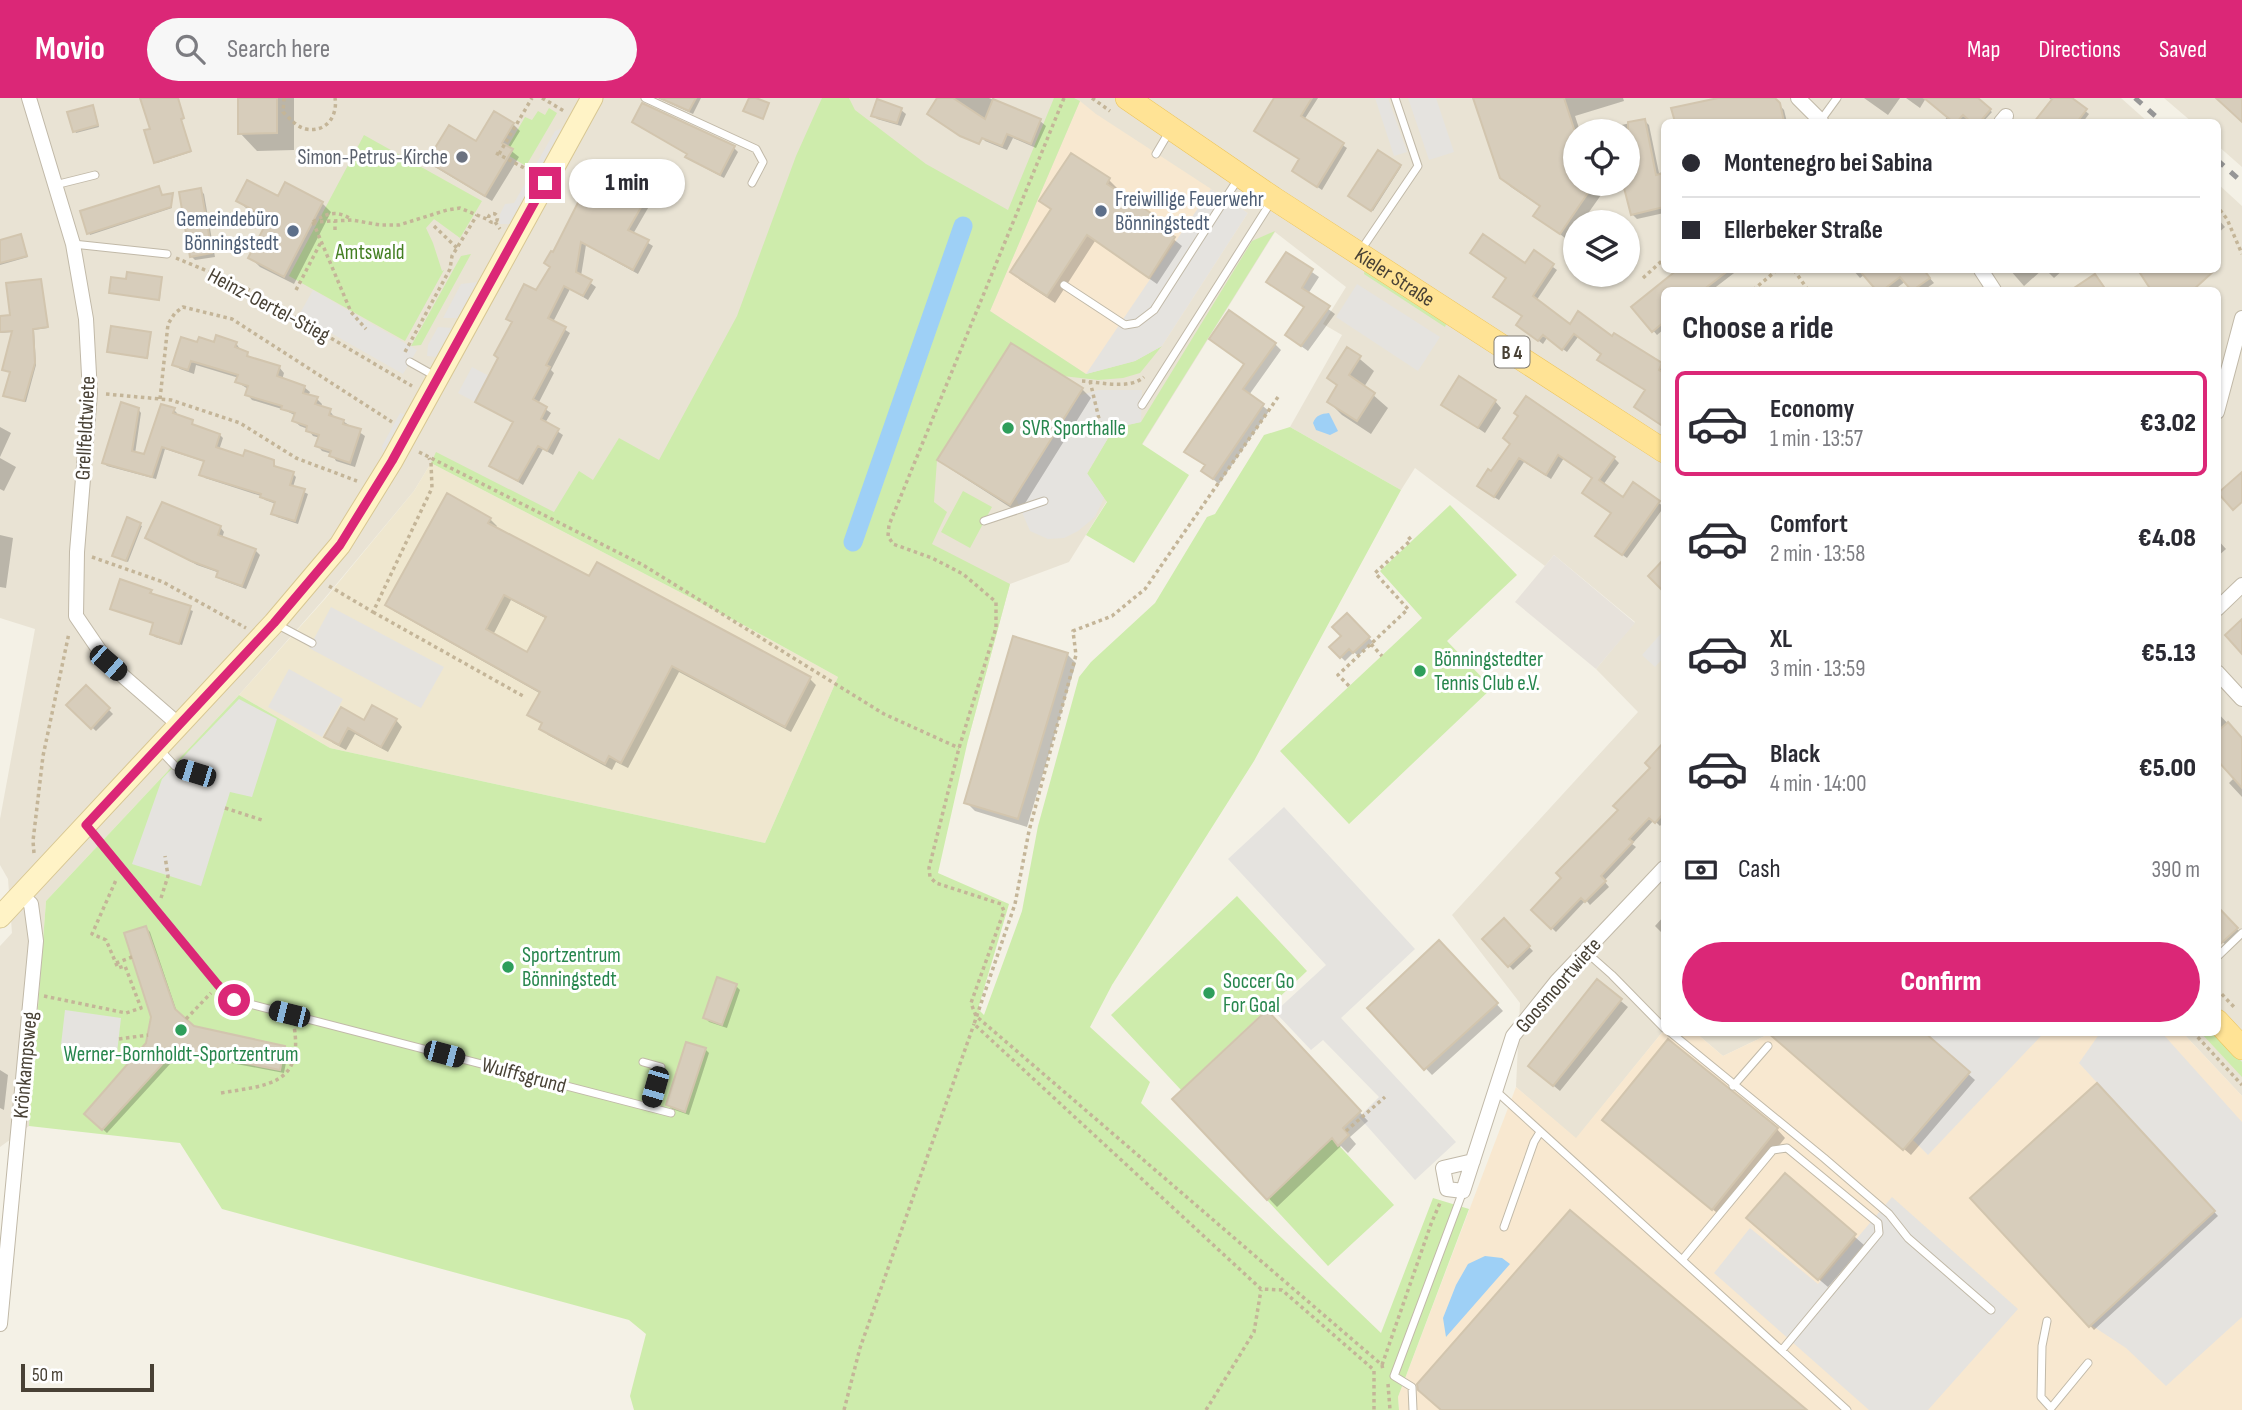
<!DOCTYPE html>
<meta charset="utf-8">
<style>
:root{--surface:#fff;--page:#f7f7f7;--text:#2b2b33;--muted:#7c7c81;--line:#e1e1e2;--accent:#db2777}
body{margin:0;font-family:"Sofia Sans Condensed",sans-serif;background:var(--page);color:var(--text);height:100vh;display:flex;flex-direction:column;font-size:26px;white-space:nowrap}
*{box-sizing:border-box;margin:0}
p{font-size:23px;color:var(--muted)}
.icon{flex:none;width:38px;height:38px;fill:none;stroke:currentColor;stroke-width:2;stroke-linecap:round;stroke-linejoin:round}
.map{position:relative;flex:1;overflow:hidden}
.panel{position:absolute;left:1661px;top:189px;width:560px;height:749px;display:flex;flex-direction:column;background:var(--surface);border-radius:10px;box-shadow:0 2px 5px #0004}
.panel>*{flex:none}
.guide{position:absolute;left:1661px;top:21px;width:560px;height:154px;border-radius:10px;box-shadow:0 2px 5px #0004;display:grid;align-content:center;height:154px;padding:0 21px;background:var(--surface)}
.fabs{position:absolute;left:1563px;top:21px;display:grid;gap:14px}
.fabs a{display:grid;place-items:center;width:77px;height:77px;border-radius:50%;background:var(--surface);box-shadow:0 2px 5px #0004;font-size:35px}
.scale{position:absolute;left:21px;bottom:18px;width:133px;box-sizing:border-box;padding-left:7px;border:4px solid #484135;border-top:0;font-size:19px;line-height:24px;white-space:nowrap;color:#484135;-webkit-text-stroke:5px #fff;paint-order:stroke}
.end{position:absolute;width:32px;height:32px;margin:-16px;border:9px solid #db2777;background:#fff;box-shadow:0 0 0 4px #fff}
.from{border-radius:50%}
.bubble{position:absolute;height:49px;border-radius:24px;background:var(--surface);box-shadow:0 2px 5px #0004;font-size:23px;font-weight:800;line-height:49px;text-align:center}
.car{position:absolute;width:21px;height:42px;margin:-21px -10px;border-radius:9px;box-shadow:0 0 5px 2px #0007;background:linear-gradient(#222 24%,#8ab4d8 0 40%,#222 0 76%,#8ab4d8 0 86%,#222 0)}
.guide b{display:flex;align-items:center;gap:24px;height:66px;font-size:26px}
.guide b+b{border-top:2px solid var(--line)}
.guide i{width:18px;height:18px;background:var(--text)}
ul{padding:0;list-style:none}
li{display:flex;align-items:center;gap:21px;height:105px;margin:0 14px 10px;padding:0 7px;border:4px solid transparent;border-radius:10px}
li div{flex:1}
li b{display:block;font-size:26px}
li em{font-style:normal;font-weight:800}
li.current{border-color:var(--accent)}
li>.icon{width:63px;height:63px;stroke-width:1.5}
h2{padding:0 21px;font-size:32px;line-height:84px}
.pay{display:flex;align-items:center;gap:18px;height:77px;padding:0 21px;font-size:26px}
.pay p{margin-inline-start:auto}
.cta{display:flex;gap:14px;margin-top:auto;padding:14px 21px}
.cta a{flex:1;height:80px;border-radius:42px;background:var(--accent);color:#fff;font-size:28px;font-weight:800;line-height:80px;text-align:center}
header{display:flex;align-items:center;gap:42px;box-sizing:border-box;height:98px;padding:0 35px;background:var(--accent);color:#fff}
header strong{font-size:33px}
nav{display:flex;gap:38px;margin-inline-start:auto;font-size:24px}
.search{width:490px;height:63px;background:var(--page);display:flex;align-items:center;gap:18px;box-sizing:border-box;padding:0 24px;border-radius:38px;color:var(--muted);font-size:26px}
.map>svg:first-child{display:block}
.residential{fill:#e9e3d4;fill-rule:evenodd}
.commercial{fill:#f8e8d0}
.industrial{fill:#e7e2db}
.education{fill:#efe7cf}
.green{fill:#ceecac}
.parking{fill:#e5e3df}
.water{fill:#9ed0f6}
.shadow{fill:#0003;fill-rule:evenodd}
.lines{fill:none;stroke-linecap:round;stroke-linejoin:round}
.canal{stroke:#9ed0f6;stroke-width:19}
.building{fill:#d7cdbb;stroke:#d2c5ae;stroke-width:2;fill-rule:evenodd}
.lane-casing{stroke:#c1b9a8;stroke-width:9}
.street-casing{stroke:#c1b9a8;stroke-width:16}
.secondary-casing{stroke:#d8c793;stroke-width:23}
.primary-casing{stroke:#edc55c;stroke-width:24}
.path{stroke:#c4b598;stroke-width:3.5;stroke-dasharray:3.5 3.5;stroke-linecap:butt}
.lane{stroke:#fff;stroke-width:7}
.street{stroke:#fff;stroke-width:14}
.secondary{stroke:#fff3c6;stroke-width:21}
.primary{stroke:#ffe395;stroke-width:23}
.rail{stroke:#969696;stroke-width:5;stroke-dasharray:9 9;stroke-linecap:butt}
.route{stroke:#db2777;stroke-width:9}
.worship-dot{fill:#6b7280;stroke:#fff;stroke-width:2.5}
.service-dot{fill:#5c6f8a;stroke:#fff;stroke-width:2.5}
.leisure-dot{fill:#2e9e5b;stroke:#fff;stroke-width:2.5}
.labels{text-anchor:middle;stroke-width:6;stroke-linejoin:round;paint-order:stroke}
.shield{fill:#fff;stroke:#7f7a72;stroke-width:2}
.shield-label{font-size:19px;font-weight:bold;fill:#484135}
.worship-label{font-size:21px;fill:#5b616d;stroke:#fff;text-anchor:end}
.service-label{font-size:21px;fill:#4e5e75;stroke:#fff;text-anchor:start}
.park-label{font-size:21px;fill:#447f23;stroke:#fff}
.street-label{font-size:21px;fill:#484135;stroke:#fff}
.leisure-label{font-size:21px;fill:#27864d;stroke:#fff;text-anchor:start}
</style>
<header>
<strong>Movio</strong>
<div class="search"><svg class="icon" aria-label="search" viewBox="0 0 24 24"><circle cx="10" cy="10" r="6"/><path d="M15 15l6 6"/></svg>Search here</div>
<nav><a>Map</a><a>Directions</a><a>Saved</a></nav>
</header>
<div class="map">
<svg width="2242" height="1312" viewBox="0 0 2242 1312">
<rect width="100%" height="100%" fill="#f4f1e6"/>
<!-- residential -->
<path class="residential" d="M0,0H2121L2148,24H1664V172H2217V85L2242,108V998L2183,935L2217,934V192H1664V932L1576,1041L1516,989L1520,905L1452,817L1638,614L1596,571L1635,524L1554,457L1545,468L1415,370L1401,392L1290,329L1342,237L1323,226L1346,189L1275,134L1069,464L1010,486L968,642L431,365L414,393L324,501L239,597L46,803L29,1028L0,1049V848L12,835L8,781L0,767V721L35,531L0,520ZM1575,33H1628V86H1575ZM1575,124H1628V177H1575Z
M2164,0H2242V69L2217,47V24H2192Z
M1696,935H1771L1723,958Z"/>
<!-- commercial -->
<path class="commercial" d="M1080,3L1096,16L1248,115L1162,248L1086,276L990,213Z
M1664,932V934L1696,935L1723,958L1771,935L2037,934L2041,937L2044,934L2183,935L2242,998V1312H1399L1398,1299L1516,989L1576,1040Z"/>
<!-- industrial -->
<path class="industrial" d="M1554,457L1635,525L1596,571L1515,504Z"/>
<!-- education -->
<path class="education" d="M431,365L751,531L838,579L765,745L330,650L239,597L325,501L414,393Z"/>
<!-- green -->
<path class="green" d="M822,0H849L855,12L926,66L1008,112L1054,0H1074L1080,3L990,213L1086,276L1135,263L1162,248L1140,275L1123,280L1098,282L1063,278L1011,245L937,362L934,404L947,414L932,446L1010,486L968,642L938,775L1009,806L978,911L984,917L1022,813L1038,728L1079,579L1091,564L1155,505L1207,419L1215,416L1264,337L1290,329L1401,392L1254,663L1112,887L1090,929L1150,984L1141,1005L1381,1235L1433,1100L1469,1111L1398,1299L1399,1312H634L630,1298L646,1236L629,1222L222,1111L180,1045L29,1028L46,803L239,597L330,650L765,745L838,579L751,531L431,365L436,354L554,414L579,373L593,382L619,340L659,362L737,218L796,58Z
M549,10L557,15L526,68L504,55L525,19L532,22L538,13L545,17Z
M364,37L482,103L460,140L434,121L426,130L433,145L442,173L444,172L405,243L289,178Z
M1275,133L1142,346L1189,377L1134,465L1086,437L1107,404L1087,376L1114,330L1141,324L1252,143Z
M471,156L421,247L411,248L461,158Z
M1365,170L1448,221L1445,229L1364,176Z
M963,393L992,409L970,450L941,434Z
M1450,407L1517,477L1447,543L1492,590L1349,726L1280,653L1422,520L1380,473Z
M1237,798L1307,873L1181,992L1111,917Z
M2201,935H2214L2242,964V979Z
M1332,1040L1394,1107L1328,1168L1267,1102Z"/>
<!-- parking -->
<path class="parking" d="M1375,0H1388L1407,54L1394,58Z
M1408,0H1436L1454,54L1429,62Z
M565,29L510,126H499L500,116L505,106L514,105L555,33Z
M1211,91L1248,115L1162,248L1135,263L1086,276Z
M478,184L458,220H443L461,186Z
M1357,186L1440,239L1418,273L1336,219Z
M313,192L417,252L403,276L299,217Z
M438,229L454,230L438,259L427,258L428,247Z
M472,269L489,278L475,304L458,295Z
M1098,292H1142L1141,324L1114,330L1087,375L1104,400L1095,419L1078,433L1064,440L1048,441L1030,433L1015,398L1078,298Z
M400,315L408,317L384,357L382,348Z
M331,509L444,569L421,610L309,550Z
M1664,532V559L1655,569L1642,557Z
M289,571L343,601L322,639L268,609Z
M239,601L277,621L252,699L230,694L201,788L132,766L162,681Z
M1284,709L1415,851L1341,920L1456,1044L1415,1082L1359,1019L1379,999L1323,942L1311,952L1275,914L1326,867L1228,761Z
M65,912L121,920L117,955L61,947Z
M2037,934L2041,938L1928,1057L1912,1041L1970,974L1924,935Z
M2100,935H2162L2242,1024V1219L2166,1288L2126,1250L2091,1227L2215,1113L2079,965Z
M1892,1099L2018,1211L1928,1312H1869L1714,1175L1750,1130L1818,1186Z"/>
<!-- water -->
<path class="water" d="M1329,315L1338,333L1330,337L1316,332L1313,325C1316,317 1321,316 1329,315Z
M1485,1158L1502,1160L1510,1166L1446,1239L1443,1220L1456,1187L1468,1166Z"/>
<!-- shadow -->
<path class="shadow" d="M142,0H178L184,21L181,22L191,54L157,65L156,64L152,32Z
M239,0H294V52L257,53L240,35Z
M658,0H701L693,16Z
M951,0H989L1040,23L1046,28L1036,50L1013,40L1007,52L985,43Z
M1276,0H1318L1304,22L1347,50L1322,92L1294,73L1301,61L1256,33Z
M1475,0H1623L1624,3L1575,18L1580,33H1575V86H1597L1601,97L1582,124H1575V135L1569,143L1536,118L1541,109L1511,89L1501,79Z
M1725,0H1773L1784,12L1787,24H1676L1673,11Z
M1864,0H1900L1888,17Z
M1906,0H1926L1920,10Z
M1941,0H1975L1992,14L1983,24H1943L1948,18Z
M2049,0H2069L2089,16L2083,24H2036L2053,3Z
M878,3L901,12L906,16L901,28L877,21L873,17Z
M643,8L734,50L738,54L724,80L692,63L688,59L689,57L638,28L634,24Z
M94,10L99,29L76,35L75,33Z
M1644,22L1649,27L1659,75L1664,74V115L1637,121L1632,116L1625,86H1628V33H1608V30Z
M513,26L520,33L509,51L519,59L492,103L435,69L429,63L477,45Z
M1400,68L1401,69L1373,113L1351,99Z
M621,77L655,98L633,136L653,148L638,176L586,147L581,178L596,189L588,202L570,191L553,224L570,235L551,272L554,275L538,306L551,315L545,325L563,337L553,357L543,351L523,387L491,367L514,325L477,303L551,170L553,156Z
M1109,82L1117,90L1115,93L1162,124L1170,132L1167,136L1182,148L1157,186L1095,143L1055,205L1020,182L1012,174L1052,113L1042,103Z
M200,92L204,96L215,159L195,162L191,158Z
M172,97V110L90,137L82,114Z
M239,103L322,105L331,114L294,186L260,169L251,160L270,123L248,112Z
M2217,120L2225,129L2217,136Z
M21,138L28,159L0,167V144Z
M1534,155L1557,172L1536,203L1570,228L1613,241L1615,237L1664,268V329L1636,309L1647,293L1578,239L1567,254L1547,240L1543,246L1522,230L1526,168Z
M1286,156L1319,179L1308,196L1335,216L1308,253L1294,243L1305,210L1268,184Z
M1679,172H1738L1712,192H1664V231L1657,237L1633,209Z
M1853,172H1923L1934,185L1924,192H1913L1906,183L1894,192H1878L1865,176L1860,180Z
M2010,172H2042L2024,188Z
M2046,172H2063L2054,180Z
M161,181L160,202L111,195L127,183Z
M41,185L48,230L34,232L36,267L26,304L7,299L12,274L14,234L0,235V220L12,218Z
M150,235L148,261L109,253Z
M1211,241L1275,246L1281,252L1249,297L1269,313L1219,386L1203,373L1206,368L1187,354L1245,267Z
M236,245L241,253L252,260L279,269L284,275L282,282L304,289L310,294L308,298L317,301L322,306L321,310L330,313L335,320L343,323L365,338L355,369L336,363L332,356L322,353L317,347L320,340L313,338L308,331L300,328L294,323L296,318L285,312L252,302L247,296L248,291L237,284L239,280L196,267L194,276L180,271L174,266L199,246Z
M1348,251L1374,273L1364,289L1388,310L1371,336L1342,317L1329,304L1338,289L1329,280Z
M1082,291L1091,300L1019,415L949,370L940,361Z
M1495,303L1501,310L1485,335L1443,306Z
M138,311L141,315L135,356L145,358L174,312L177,315L176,318L192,324L195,329L220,337L223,340L219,352L245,360L273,363L277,371L293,376L296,379L293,389L308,396L298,426L277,419L273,415L276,406L265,402L261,398L205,380L201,376L205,364L165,351L156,381L107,368L104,365Z
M0,329L11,335L0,359Z
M1512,346L1614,360L1619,365L1603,387L1623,401L1634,386L1664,409L1627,460L1602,442L1613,416L1594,380L1564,360L1551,381L1524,364L1499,402L1484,393L1492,376Z
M0,360L16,369L4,393L0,391Z
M490,421L497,428L495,431L590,480L810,581L816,587L791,634L679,574L628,670L616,664L612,672L548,637L541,631L543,627L529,617L541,596L394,513L387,507ZM511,502L547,521L528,556L493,537Z
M128,422L142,428L128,464L116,459Z
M220,429L224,434L222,440L256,453L260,457L246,491L222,482L218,478L220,475L197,467L147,439Z
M0,437L13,440L6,490L0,489Z
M2217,441L2226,451L2217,459Z
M151,493L153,498L193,513L182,547L155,539L152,536L155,526L112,510Z
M1347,517L1373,544L1358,558L1354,554L1345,563L1331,549L1343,538Z
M1067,556L1076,565L1027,729L975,713L966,704Z
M86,589L113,616L96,633L68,607Z
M342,611L365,624L396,622L402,629L388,654L355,636L346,652L333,645L327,639Z
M2217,614L2242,641V699L2229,685L2235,679L2217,660Z
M1664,646V708L1662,710L1664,712V723L1660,728L1654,722L1632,746L1636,749L1604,783L1609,789L1590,807L1586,802L1556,834L1533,812L1620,712L1652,670L1647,665Z
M2217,812L2241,835L2227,848L2217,839Z
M1664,818V837L1655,828Z
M1504,823L1533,853L1513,872L1484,841Z
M146,830L150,834L178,917L193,930L284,950L288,954L284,975L194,958L170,966L107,1035L86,1016L148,946L153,919Z
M1439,844L1503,913L1432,977L1369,910Z
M1598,884L1628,909L1560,993L1537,974Z
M736,888L740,892L727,930L709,924L705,919Z
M1275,923L1368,1023L1350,1039L1356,1046L1348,1055L1341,1048L1277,1109L1174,1001Z
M1921,934L1975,982L1911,1057L1778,943Z
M705,951L709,955L689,1017L672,1011L668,1007Z
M0,972L8,977L4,1012L0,1010Z
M2097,987L2218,1118L2094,1232L1973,1100Z
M1604,1022L1777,1031L1785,1040L1722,1119Z
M1785,1077L1864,1147L1828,1189L1757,1129Z"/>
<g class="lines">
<!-- canal -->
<path class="canal" d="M853,444L963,128"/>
</g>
<!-- building -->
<path class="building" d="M140,0H178L184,20L181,21L191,53L154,65L144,32L150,31Z
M238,0H277V35L238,36Z
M660,0H696L689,13Z
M749,0H756L769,5L763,21L743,13Z
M937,0H953L985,21L993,1L1041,21L1031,46L1007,36L1002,48L982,40L979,46L960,38L927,16Z
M1274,0H1312L1301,18L1344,45L1317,89L1292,73L1299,61L1254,33Z
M1473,0H1564L1575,34V86H1594L1560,136L1533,118L1540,108L1500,80Z
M1718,0H1775L1780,5L1784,24H1675L1671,10Z
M1924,0H1978L1991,11L1980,24H1971L1963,17L1957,24H1953Z
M2053,0H2072L2087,11L2077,24H2034Z
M2216,0H2242V24Z
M877,1L902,10L897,25L871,18Z
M642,5L735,48L720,77L685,59L687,56L632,24Z
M93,7L98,27L73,34L67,14Z
M494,13L514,25L502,45L513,51L485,98L427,63L449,27L476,43Z
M1645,21L1656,77L1664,75V109L1631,117L1623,86H1628V24Z
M1378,52L1401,67L1371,113L1348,98Z
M1071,55L1110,80L1107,86L1163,123L1159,129L1175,139L1149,180L1087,137L1047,198L1010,174L1051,111L1039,103Z
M596,69L617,81L620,74L651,92L628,132L649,142L633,172L581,144L576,174L592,182L583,198L564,188L548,220L566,229L546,267L550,269L533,301L547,309L541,321L559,331L547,353L538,348L518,383L489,368L513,324L475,304L498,260L494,257L512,224L506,221L524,186L536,192L550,169L544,165L551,153L553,154Z
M247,82L278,98L285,84L323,104L284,179L248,160L269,120L236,103Z
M159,88L162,97L173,95L171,109L87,136L80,113Z
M201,90L212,155L190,159L179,94Z
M21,136L27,158L0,165V142Z
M1483,136L1525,165L1534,152L1554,166L1533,198L1570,226L1578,213L1612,238L1614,235L1662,265L1659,272L1664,275V329L1634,309L1645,292L1597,262L1601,256L1574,236L1562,252L1543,237L1538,243L1516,227L1522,218L1493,199L1506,180L1470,155Z
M1286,154L1313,171L1302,190L1330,208L1301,248L1285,237L1304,209L1266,184Z
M1677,172H1729L1703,192H1664V224L1652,234L1631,209Z
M1859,172H1924L1930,180L1913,192H1911L1900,179L1883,192H1876Z
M2138,172H2215L2193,192H2151Z
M127,174L162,179L159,202L109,195L111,179L126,181Z
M2095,176L2106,192H2071Z
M41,181L48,229L33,231L35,265L24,303L3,298L10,274L2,272L12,233L0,234V218L10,217L6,185Z
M1229,212L1276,245L1243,291L1264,306L1213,381L1201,373L1205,367L1184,354L1244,266L1209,241Z
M111,228L151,234L147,260L107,254Z
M216,237L237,244L235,249L248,254L247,258L280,268L277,278L305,288L303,295L318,299L315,306L331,311L329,317L344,322L343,326L361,331L350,365L329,358L331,353L315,348L319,337L306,333L307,328L292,323L295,315L281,311L282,308L245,297L248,288L235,284L238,277L191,263L188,272L172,267L181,239L197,244L199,239L214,244Z
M1011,245L1083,290L1010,407L937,362Z
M1347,249L1361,258L1349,277L1375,295L1357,323L1327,304L1337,287L1327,280Z
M1459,278L1496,302L1478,330L1441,307Z
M1526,298L1615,359L1599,382L1623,399L1633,384L1660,403L1622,457L1595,438L1611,415L1582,395L1592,380L1558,357L1546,377L1519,360L1494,399L1477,388L1488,371L1491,373L1510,346L1503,340L1518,318L1514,315Z
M121,304L139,310L132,353L144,356L161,306L175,310L173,315L193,322L192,326L220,336L216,349L243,358L245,352L274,362V368L294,374L290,387L305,391L295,423L271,416L275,404L260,399L261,396L199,377L204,363L162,349L152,379L102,365Z
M2242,374V404L2233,412L2218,395Z
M447,395L491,420L488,425L589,478L597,464L811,579L785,629L672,568L621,665L609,658L605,666L539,631L542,625L527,617L540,594L385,507ZM504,497L546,519L527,554L486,531Z
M162,404L221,428L218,437L256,451L242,488L216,479L218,473L191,463L145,440Z
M127,419L141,425L126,463L112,458Z
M1664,461V494L1648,478Z
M120,481L152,492L150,495L191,508L179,546L150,536L153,525L110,511Z
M1347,515L1370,539L1353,555L1349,551L1340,560L1329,549L1341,538L1332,529Z
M2242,521V556L2225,537Z
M1013,538L1068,555L1018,721L964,705Z
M86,587L110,610L91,631L66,607Z
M372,607L397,621L381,649L348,630L339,647L324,639L341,609L364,622Z
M2228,624L2242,640V690L2217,662V634Z
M1664,644V715L1655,725L1649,720L1629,741L1633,744L1601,778L1606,783L1585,804L1581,800L1551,831L1531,812L1561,780L1556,775L1618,712L1613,708L1650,670L1645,665Z
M2217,808L2238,830L2217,849Z
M1504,820L1530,848L1508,869L1482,841Z
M146,828L175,911L194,928L285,948L280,972L189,954L166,962L102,1032L84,1016L146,945L151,919L124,835Z
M1439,842L1498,905L1424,972L1367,910Z
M717,879L737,886L722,927L703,920Z
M1597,881L1622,901L1553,988L1528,968Z
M1267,912L1361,1013L1343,1030L1349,1037L1338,1048L1332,1040L1267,1102L1172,1001Z
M1767,934H1924L1970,974L1903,1052Z
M1668,941L1778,1030L1712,1112L1602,1022Z
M686,944L706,950L685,1014L666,1007Z
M2097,985L2215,1113L2089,1229L1970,1100Z
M1785,1075L1856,1136L1818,1182L1746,1120Z
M1570,1112L1807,1312H1441L1418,1292L1417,1286Z"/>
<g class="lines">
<!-- lane casing -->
<g class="lane-casing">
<path id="lane" d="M645,0L756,51L763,64L752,85
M1821,22L1837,0
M1156,56L1169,34
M55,87L95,77
M73,146L167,156
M1361,152L1418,68L1395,0
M1064,187L1125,227L1137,225L1154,212L1238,81
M410,264L435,278
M1142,307L1271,104
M984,423L1044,403
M278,527L312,545
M159,651L175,668L195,675
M86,727L218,887L234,902L671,1015
M1586,854L1612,877L1664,930
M2217,859L2242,835
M1670,934L1824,1060L1889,1116L1908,1140L1991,1212
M643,964L661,969L649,1009
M1733,988L1768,948
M1496,993L1847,1312
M1504,1129L1534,1044L1540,1034
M1682,1162L1773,1052L1787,1050L1878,1125L1879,1135L1782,1252
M2047,1223L2042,1248L2041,1299L2051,1310L2088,1265
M1413,1312L1412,1289L1394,1278L1463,1093"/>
</g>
<!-- street casing -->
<g class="street-casing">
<path id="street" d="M29,0L73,146L86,221L90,295L77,454L76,518L108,565L178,626
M1798,0L1821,23
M2001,24L2006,18
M1981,172L1994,192
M2217,314L2242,220
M2217,511L2242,487
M2217,574L2242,601
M1473,1063L1443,1070L1447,1091L1463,1093L1513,938L1557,883L1664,770
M0,1226L36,843L31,806L21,797"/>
</g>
<!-- secondary casing -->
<g class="secondary-casing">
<path id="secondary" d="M0,819L274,525L340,447L392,363L592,0"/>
</g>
<!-- primary casing -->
<g class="primary-casing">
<g id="primary">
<path id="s1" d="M1127,0L1273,100L1664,353"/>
<path d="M2217,923L2242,950"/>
</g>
</g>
<!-- path -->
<path class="path" d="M284,0L283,14C290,21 297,29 306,31C326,35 338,18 335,0
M542,0L564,13
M1064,0L889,427L888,438L893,446L932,460L963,476L996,504V530L959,650L929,770L930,779L936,785L1001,806L1004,813L971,905L976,918L1382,1267L1383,1272
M1092,0L1110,13
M496,55L530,73
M499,56L532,0
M2220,112L2227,121L2242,156
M488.5 120a4.5 4.5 0 1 1 9 0a4.5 4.5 0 1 1-9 0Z
M313,124L352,122L380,127H399L447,112L460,110L489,122
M313,124L351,214L366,231
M313,124C327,115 336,112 351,121
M495,124L500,131
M434,128L457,150
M335,132V123
M176,160L241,187L412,288
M1794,172L1808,192
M1643,180L1664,161
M296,192L321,144
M1753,192L1777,172
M405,254L450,171L452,158L477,117
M1082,283C1100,284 1130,292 1144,279
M1090,283L1100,325
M106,296L171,302L240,325L296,360L357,383
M1278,299L1145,491L1112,518L1073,533L1076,557L1029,733L1015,806L974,926L1261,1191L1282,1192L1374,1272V1312
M160,301L168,226L175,215L183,209L232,221L392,324
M419,354L643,467L884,616L959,650
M92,459L163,484L246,530
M329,488L373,514L432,390L431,365L429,360
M373,514L523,598
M1371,546L1382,558
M1349,588L1338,577L1408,511L1375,475L1411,442L1407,437
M225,710L262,722
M34,755L33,743L43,658L69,535
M161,800L168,778L165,758
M116,865L132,859
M2217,891L2234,909
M44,898L126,915L141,910L125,868L118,870L106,842L92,836L116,782
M186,921L211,895
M2193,934L2242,987
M119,941L148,937
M221,995C266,987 304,988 294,928
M1346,1033L1385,999
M1382,1267L1431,1126L1440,1105
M1388,1286L1390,1312
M844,1312L860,1250L974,926
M1206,1312L1254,1234L1261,1192"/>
<!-- lane -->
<use href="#lane" class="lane"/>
<!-- street -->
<use href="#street" class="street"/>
<!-- secondary -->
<use href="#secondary" class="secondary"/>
<!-- primary -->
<use href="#primary" class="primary"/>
<!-- rail -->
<path class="rail" d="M2135,0L2162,24
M2217,62L2242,84"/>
</g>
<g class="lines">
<!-- route -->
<path class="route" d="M234,902L218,887L86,727L274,525L340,447L392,363L545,85"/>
</g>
<!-- markers -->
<circle class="worship-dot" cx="462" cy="59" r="7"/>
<g class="service-dot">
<circle cx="1101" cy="113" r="7"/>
<circle cx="293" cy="133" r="7"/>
</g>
<g class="leisure-dot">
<circle cx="1008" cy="330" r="7"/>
<circle cx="1420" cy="573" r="7"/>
<circle cx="508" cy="869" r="7"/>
<circle cx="1209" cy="895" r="7"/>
<circle cx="181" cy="932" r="7"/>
</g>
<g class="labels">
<!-- shield labels -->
<rect class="shield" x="1494.5" y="238.5" width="35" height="31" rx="5"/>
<g class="shield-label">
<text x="1512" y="261">B 4</text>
</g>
<!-- worship labels -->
<g class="worship-label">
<text x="448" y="66">Simon-Petrus-Kirche</text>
</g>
<!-- service labels -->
<g class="service-label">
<text x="1115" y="108">Freiwillige Feuerwehr<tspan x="1115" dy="24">Bönningstedt</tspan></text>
<text x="279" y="128" text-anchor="end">Gemeindebüro<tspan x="279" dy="24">Bönningstedt</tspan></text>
</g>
<!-- park labels -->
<g class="park-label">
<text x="370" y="161">Amtswald</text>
</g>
<!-- street labels -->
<g class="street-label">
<text dy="7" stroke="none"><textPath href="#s1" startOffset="322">Kieler Straße</textPath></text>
<text transform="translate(269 207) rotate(28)" y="7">Heinz-Oertel-Stieg</text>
<text transform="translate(85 330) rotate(-87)" y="7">Grellfeldtwiete</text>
<text transform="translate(1558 887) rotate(-49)" y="7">Goosmoortwiete</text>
<text transform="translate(25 967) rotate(-85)" y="7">Krönkampsweg</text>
<text transform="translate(524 977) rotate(15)" y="7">Wulffsgrund</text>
</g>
<!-- leisure labels -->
<g class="leisure-label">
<text x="1022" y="337">SVR Sporthalle</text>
<text x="1434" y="568">Bönningstedter<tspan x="1434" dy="24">Tennis Club e.V.</tspan></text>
<text x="522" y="864">Sportzentrum<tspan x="522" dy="24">Bönningstedt</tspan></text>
<text x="1223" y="890">Soccer Go<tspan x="1223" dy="24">For Goal</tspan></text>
<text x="181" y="963" text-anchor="middle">Werner-Bornholdt-Sportzentrum</text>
</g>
</g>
</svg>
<div class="fabs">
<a><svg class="icon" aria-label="locate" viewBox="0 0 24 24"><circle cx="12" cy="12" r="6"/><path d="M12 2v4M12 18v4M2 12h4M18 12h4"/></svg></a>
<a><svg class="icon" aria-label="layers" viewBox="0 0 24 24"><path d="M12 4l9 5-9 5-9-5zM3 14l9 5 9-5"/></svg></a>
</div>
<div class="scale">50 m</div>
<i class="end from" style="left:234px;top:902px"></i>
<i class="end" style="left:545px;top:85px"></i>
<div class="bubble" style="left:569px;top:61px;width:116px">1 min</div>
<i class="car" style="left:108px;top:565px;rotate:131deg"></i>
<i class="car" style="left:195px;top:675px;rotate:287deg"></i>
<i class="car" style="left:289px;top:916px;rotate:284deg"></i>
<i class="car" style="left:444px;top:956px;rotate:105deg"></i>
<i class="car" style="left:655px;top:989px;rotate:196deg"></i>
<div class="guide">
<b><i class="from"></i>Montenegro bei Sabina</b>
<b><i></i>Ellerbeker Straße</b>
</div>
<section class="panel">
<h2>Choose a ride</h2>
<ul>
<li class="current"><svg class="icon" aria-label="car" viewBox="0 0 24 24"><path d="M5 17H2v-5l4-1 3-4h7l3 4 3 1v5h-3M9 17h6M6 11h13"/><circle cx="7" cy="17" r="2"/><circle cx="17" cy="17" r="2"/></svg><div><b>Economy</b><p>1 min · 13:57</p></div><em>€3.02</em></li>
<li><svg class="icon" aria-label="car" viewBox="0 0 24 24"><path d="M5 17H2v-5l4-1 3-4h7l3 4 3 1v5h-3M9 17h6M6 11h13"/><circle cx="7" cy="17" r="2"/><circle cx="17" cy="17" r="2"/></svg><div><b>Comfort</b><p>2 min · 13:58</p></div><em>€4.08</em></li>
<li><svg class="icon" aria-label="car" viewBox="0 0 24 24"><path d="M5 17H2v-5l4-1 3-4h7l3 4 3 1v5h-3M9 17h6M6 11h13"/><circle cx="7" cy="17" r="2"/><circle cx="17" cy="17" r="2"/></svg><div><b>XL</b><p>3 min · 13:59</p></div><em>€5.13</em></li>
<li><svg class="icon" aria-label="car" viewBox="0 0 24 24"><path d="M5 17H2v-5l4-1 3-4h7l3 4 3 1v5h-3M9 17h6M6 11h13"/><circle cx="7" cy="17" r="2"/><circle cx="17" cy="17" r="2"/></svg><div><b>Black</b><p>4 min · 14:00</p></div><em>€5.00</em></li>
</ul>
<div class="pay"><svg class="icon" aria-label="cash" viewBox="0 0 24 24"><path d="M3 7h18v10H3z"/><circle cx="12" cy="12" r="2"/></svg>Cash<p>390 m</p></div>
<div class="cta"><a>Confirm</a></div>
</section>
</div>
